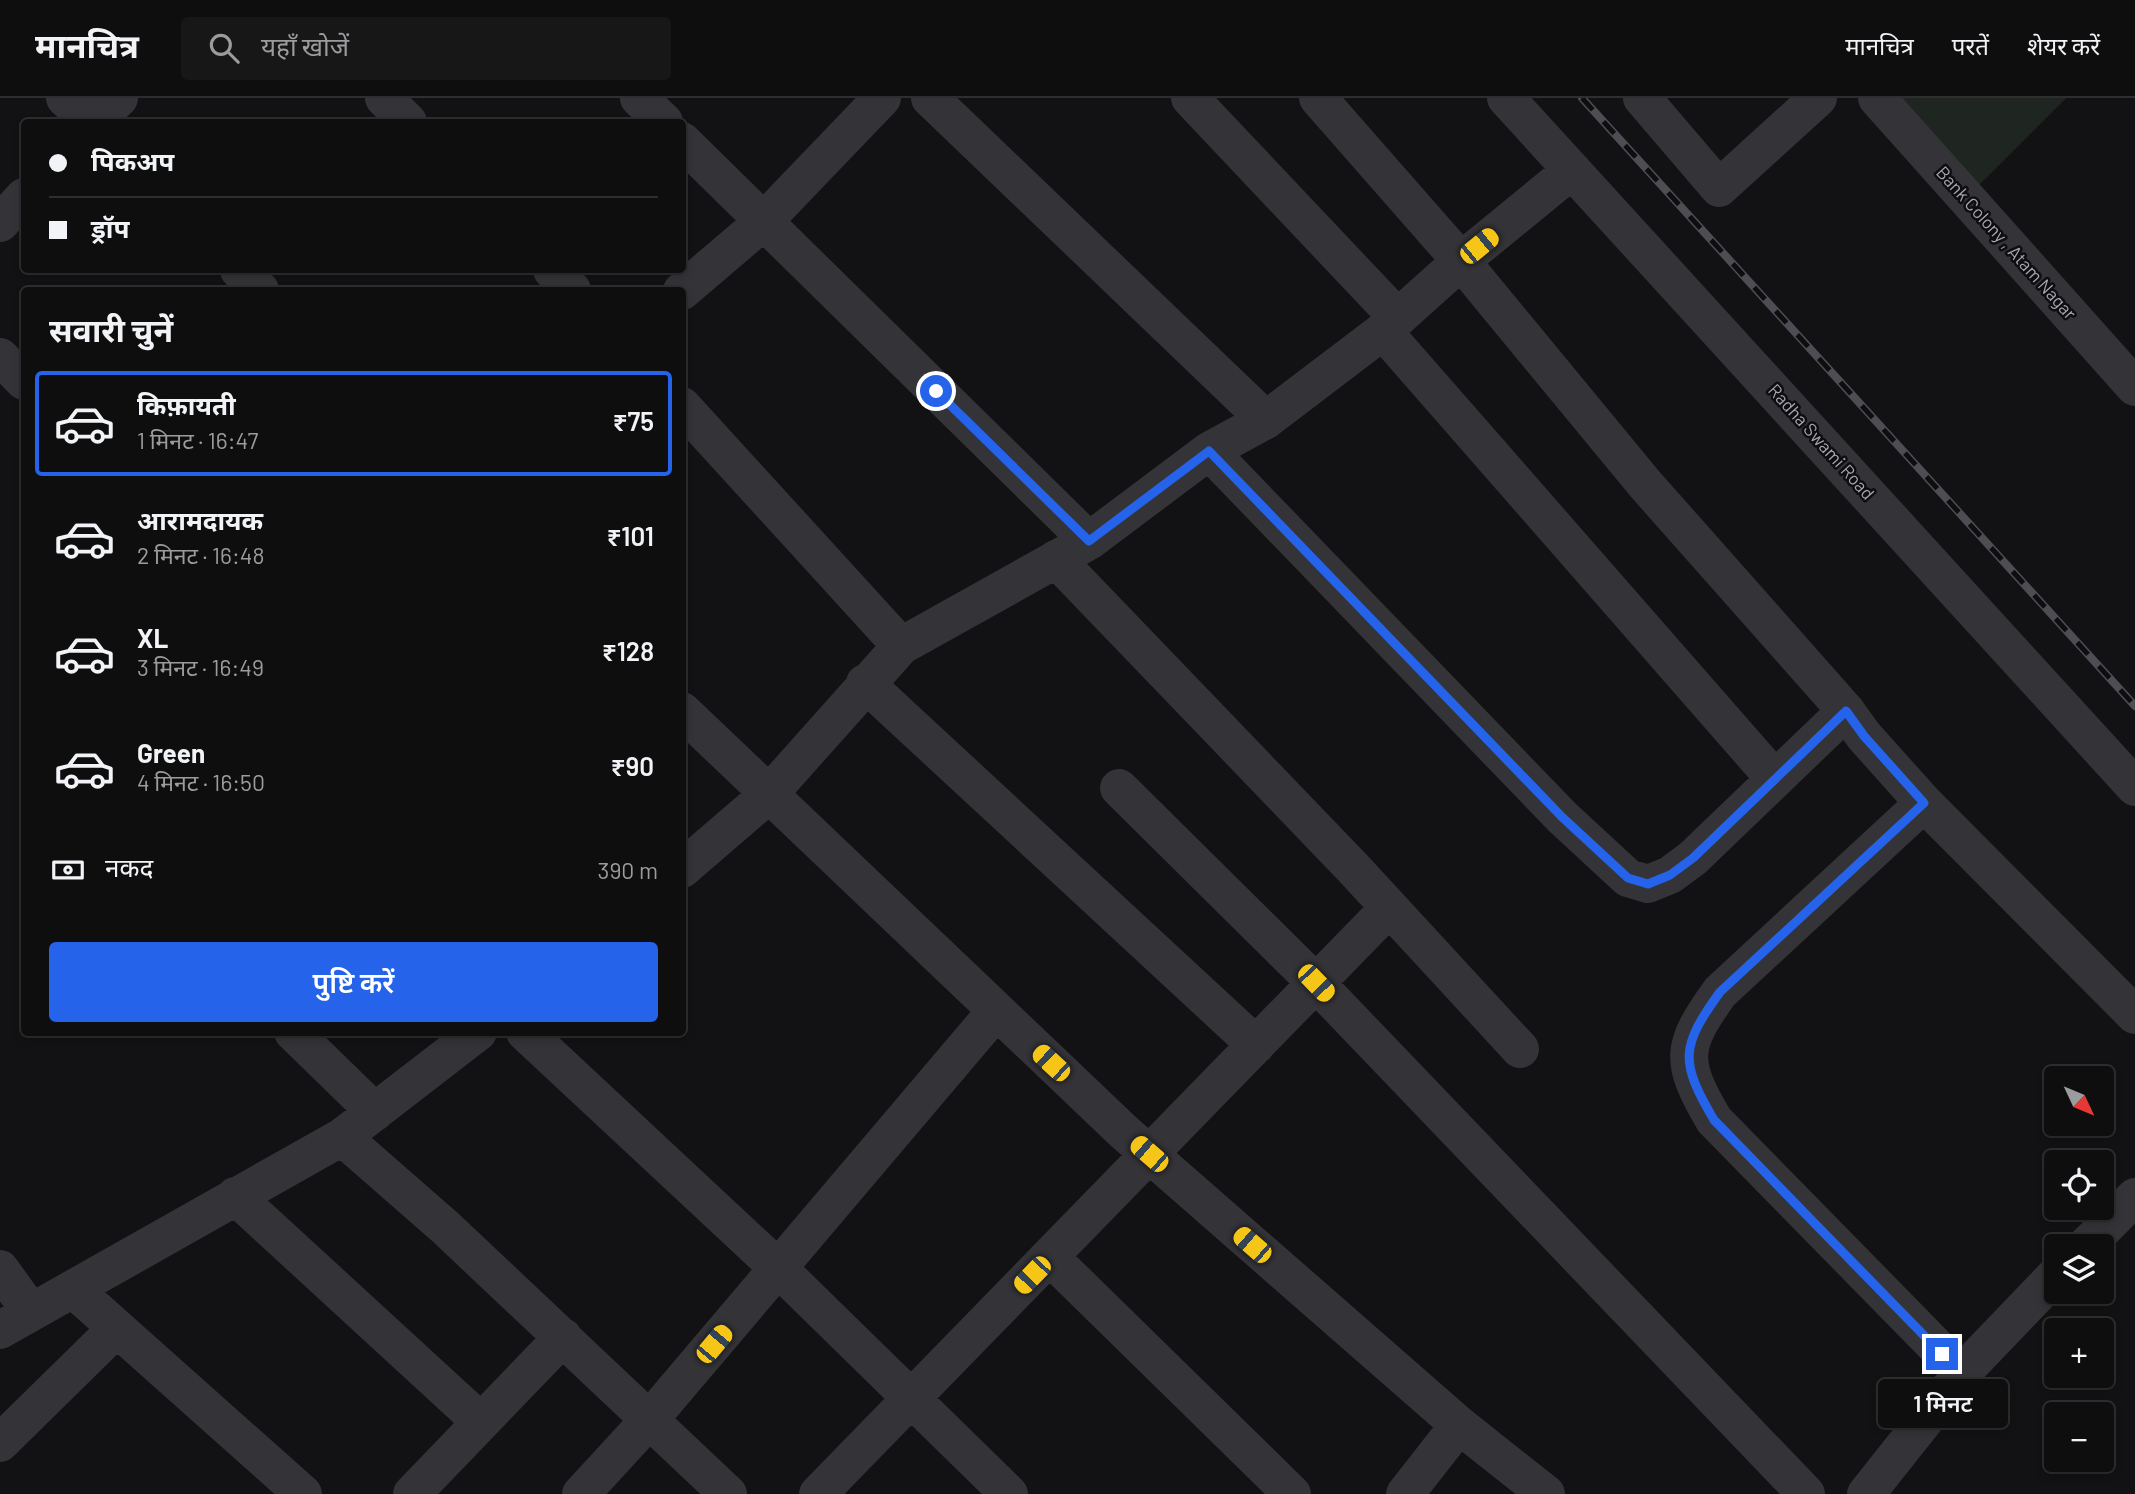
<!DOCTYPE html>
<html lang="hi">
<meta charset="utf-8">
<style>
:root{--surface:#0e0e0f;--page:#171718;--text:#f1f3f6;--muted:#9b9c9e;--line:#2e2e2f;--accent:#2563eb}
body{margin:0;font-family:Barlow,"Noto Sans Devanagari",sans-serif;background:var(--page);color:var(--text);height:100vh;display:flex;flex-direction:column;font-size:26px;white-space:nowrap}
*{box-sizing:border-box;margin:0}
p{font-size:23px;color:var(--muted)}
.icon{flex:none;width:38px;height:38px;fill:none;stroke:currentColor;stroke-width:2;stroke-linecap:round;stroke-linejoin:round}
.map{position:relative;flex:1;overflow:hidden}
.panel{position:absolute;left:21px;top:189px;width:665px;height:749px;display:flex;flex-direction:column;background:var(--surface);border-radius:7px;box-shadow:0 4px 10px #0003,0 0 0 2px var(--line)}
.panel>*{flex:none}
.hud{position:absolute;left:21px;top:21px;width:665px;height:154px;border-radius:7px;box-shadow:0 4px 10px #0003,0 0 0 2px var(--line);display:grid;align-content:center;height:154px;padding:0 28px;background:var(--surface)}
.needle{width:46px;rotate:134deg}
.buttons{position:absolute;left:2044px;top:968px;display:grid;gap:14px}
.buttons a{display:grid;place-items:center;width:70px;height:70px;border-radius:7px;background:var(--surface);box-shadow:0 4px 10px #0003,0 0 0 2px var(--line);font-size:35px}
.end{position:absolute;width:32px;height:32px;margin:-16px;border:9px solid #2563eb;background:#fff;box-shadow:0 0 0 4px #fff}
.from{border-radius:50%}
.bubble{position:absolute;height:49px;border-radius:7px;background:var(--surface);box-shadow:0 4px 10px #0003,0 0 0 2px var(--line);font-size:23px;font-weight:600;line-height:49px;text-align:center}
.car{position:absolute;width:21px;height:42px;margin:-21px -10px;border-radius:9px;box-shadow:0 0 5px 2px #0007;background:linear-gradient(#f5c518 24%,#345 0 40%,#f5c518 0 76%,#345 0 86%,#f5c518 0)}
.hud b{display:flex;align-items:center;gap:24px;height:66px;font-size:26px}
.hud b+b{border-top:2px solid var(--line)}
.hud i{width:18px;height:18px;background:var(--text)}
ul{padding:0;list-style:none}
li{display:flex;align-items:center;gap:21px;height:105px;margin:0 14px 10px;padding:0 14px;border:4px solid transparent;border-radius:7px}
li div{flex:1}
li b{display:block;font-size:26px}
li em{font-style:normal;font-weight:600}
li.active{border-color:var(--accent)}
li>.icon{width:63px;height:63px;stroke-width:1.5}
h2{padding:0 28px;font-size:32px;line-height:84px}
.pay{display:flex;align-items:center;gap:18px;height:77px;padding:0 28px;font-size:26px}
.pay p{margin-inline-start:auto}
.primary-button{display:flex;gap:14px;margin-top:auto;padding:14px 28px}
.primary-button a{flex:1;height:80px;border-radius:7px;background:var(--accent);color:#fff;font-size:28px;font-weight:600;line-height:80px;text-align:center}
header{display:flex;align-items:center;gap:42px;box-sizing:border-box;height:98px;padding:0 35px;background:var(--surface);border-bottom:2px solid var(--line)}
header strong{font-size:33px}
nav{display:flex;gap:38px;margin-inline-start:auto;font-size:24px}
.search{width:490px;height:63px;background:var(--page);display:flex;align-items:center;gap:18px;box-sizing:border-box;padding:0 24px;border-radius:7px;color:var(--muted);font-size:26px}
.map>svg:first-child{display:block}
.green{fill:#1f2621}
.lines{fill:none;stroke-linecap:round;stroke-linejoin:round}
.minor{stroke:#343438;stroke-width:38}
.rail-casing{stroke:#4d4d53;stroke-width:8}
.rail{stroke:#0e0d0f;stroke-width:5;stroke-dasharray:16;stroke-linecap:butt}
.route{stroke:#2563eb;stroke-width:9}
.labels{text-anchor:middle;stroke-width:5;stroke-linejoin:round;paint-order:stroke}
.street-label{font-size:18px;fill:#a5a7b2;stroke:#0e0d0f}
</style>
<header>
<strong>मानचित्र</strong>
<div class="search"><svg class="icon" aria-label="search" viewBox="0 0 24 24"><circle cx="10" cy="10" r="6"/><path d="M15 15l6 6"/></svg>यहाँ खोजें</div>
<nav><a>मानचित्र</a><a>परतें</a><a>शेयर करें</a></nav>
</header>
<div class="map">
<svg width="2135" height="1396" viewBox="0 0 2135 1396">
<rect width="100%" height="100%" fill="#121214"/>
<!-- green -->
<path class="green" d="M1901,0H2066L1978,88Z"/>
<g class="lines">
<!-- minor -->
<path class="minor" d="M65,0L91,24
M384,0L408,24
M639,0L664,24
M930,0L1266,322
M1190,0L1398,220
M1318,0L1461,163L1645,386L1846,613L1864,638L1924,705L2135,917
M1506,0L2135,689
M1642,0L1719,90L1818,0
M1877,0L2135,289
M94,24L119,0
M682,43L1089,443
M0,125L24,99
M239,172L260,192
M552,172L572,192
M682,193L763,124L882,0
M1383,233L1774,680
M0,259L24,283
M682,308L901,548
M1209,353L1562,719L1628,780L1648,786L1670,777L1693,760L1846,613
M1056,461L1353,770L1520,951
M865,585L1256,947
M682,613L1124,1034L1459,1327L1546,1396
M1119,690L1316,885L1806,1396
M1924,705L1720,894C1681,948 1679,963 1714,1022L1962,1275
M682,771L768,697L901,548L1089,443L1209,353L1266,322L1383,233L1461,163L1572,72
M293,934L375,1014
M525,934L778,1170L1009,1396
M342,1039L445,1129L728,1396
M235,1098L481,1324
M2086,1148L2135,1099
M1050,1159L1292,1396
M0,1171L31,1214
M73,1191L303,1396
M0,1232L342,1039L478,934
M0,1345L117,1230
M412,1396L563,1239
M581,1396L650,1321L996,913
M818,1396L1388,811
M1405,1396L1459,1327
M1866,1396L1962,1275L2056,1177"/>
<!-- rail casing -->
<g class="rail-casing">
<path id="rail" d="M1582,0L2135,608"/>
</g>
<!-- rail -->
<use href="#rail" class="rail"/>
</g>
<g class="lines">
<!-- route -->
<path class="route" d="M936,293L1089,443L1209,353L1562,719L1628,780L1648,786L1670,777L1693,760L1846,613L1864,638L1924,705L1720,894C1681,948 1679,963 1714,1022L1942,1256"/>
</g>
<g class="labels">
<!-- street labels -->
<g class="street-label">
<text transform="translate(2006 145) rotate(48)" y="6">Bank Colony , Atam Nagar</text>
<text transform="translate(1821 344) rotate(48)" y="6">Radha Swami Road</text>
</g>
</g>
</svg>
<div class="buttons">
<a><svg class="needle" viewBox="-14 -14 28 28"><path d="M0-13l5 13h-10z" fill="#e53935"/><path d="M0 13l5-13h-10z" fill="#9b9c9e"/></svg></a>
<a><svg class="icon" aria-label="locate" viewBox="0 0 24 24"><circle cx="12" cy="12" r="6"/><path d="M12 2v4M12 18v4M2 12h4M18 12h4"/></svg></a>
<a><svg class="icon" aria-label="layers" viewBox="0 0 24 24"><path d="M12 4l9 5-9 5-9-5zM3 14l9 5 9-5"/></svg></a>
<a>+</a>
<a>−</a>
</div>
<i class="end from" style="left:936px;top:293px"></i>
<i class="end" style="left:1942px;top:1256px"></i>
<div class="bubble" style="left:1878px;top:1281px;width:130px">1 मिनट</div>
<i class="car" style="left:1479px;top:148px;rotate:51deg"></i>
<i class="car" style="left:1316px;top:885px;rotate:136deg"></i>
<i class="car" style="left:1051px;top:965px;rotate:313deg"></i>
<i class="car" style="left:1149px;top:1056px;rotate:311deg"></i>
<i class="car" style="left:1252px;top:1147px;rotate:311deg"></i>
<i class="car" style="left:1032px;top:1177px;rotate:224deg"></i>
<i class="car" style="left:714px;top:1246px;rotate:40deg"></i>
<div class="hud">
<b><i class="from"></i>पिकअप</b>
<b><i></i>ड्रॉप</b>
</div>
<section class="panel">
<h2>सवारी चुनें</h2>
<ul>
<li class="active"><svg class="icon" aria-label="car" viewBox="0 0 24 24"><path d="M5 17H2v-5l4-1 3-4h7l3 4 3 1v5h-3M9 17h6M6 11h13"/><circle cx="7" cy="17" r="2"/><circle cx="17" cy="17" r="2"/></svg><div><b>किफ़ायती</b><p>1 मिनट · 16:47</p></div><em>₹75</em></li>
<li><svg class="icon" aria-label="car" viewBox="0 0 24 24"><path d="M5 17H2v-5l4-1 3-4h7l3 4 3 1v5h-3M9 17h6M6 11h13"/><circle cx="7" cy="17" r="2"/><circle cx="17" cy="17" r="2"/></svg><div><b>आरामदायक</b><p>2 मिनट · 16:48</p></div><em>₹101</em></li>
<li><svg class="icon" aria-label="car" viewBox="0 0 24 24"><path d="M5 17H2v-5l4-1 3-4h7l3 4 3 1v5h-3M9 17h6M6 11h13"/><circle cx="7" cy="17" r="2"/><circle cx="17" cy="17" r="2"/></svg><div><b>XL</b><p>3 मिनट · 16:49</p></div><em>₹128</em></li>
<li><svg class="icon" aria-label="car" viewBox="0 0 24 24"><path d="M5 17H2v-5l4-1 3-4h7l3 4 3 1v5h-3M9 17h6M6 11h13"/><circle cx="7" cy="17" r="2"/><circle cx="17" cy="17" r="2"/></svg><div><b>Green</b><p>4 मिनट · 16:50</p></div><em>₹90</em></li>
</ul>
<div class="pay"><svg class="icon" aria-label="cash" viewBox="0 0 24 24"><path d="M3 7h18v10H3z"/><circle cx="12" cy="12" r="2"/></svg>नकद<p>390 m</p></div>
<div class="primary-button"><a>पुष्टि करें</a></div>
</section>
</div>
